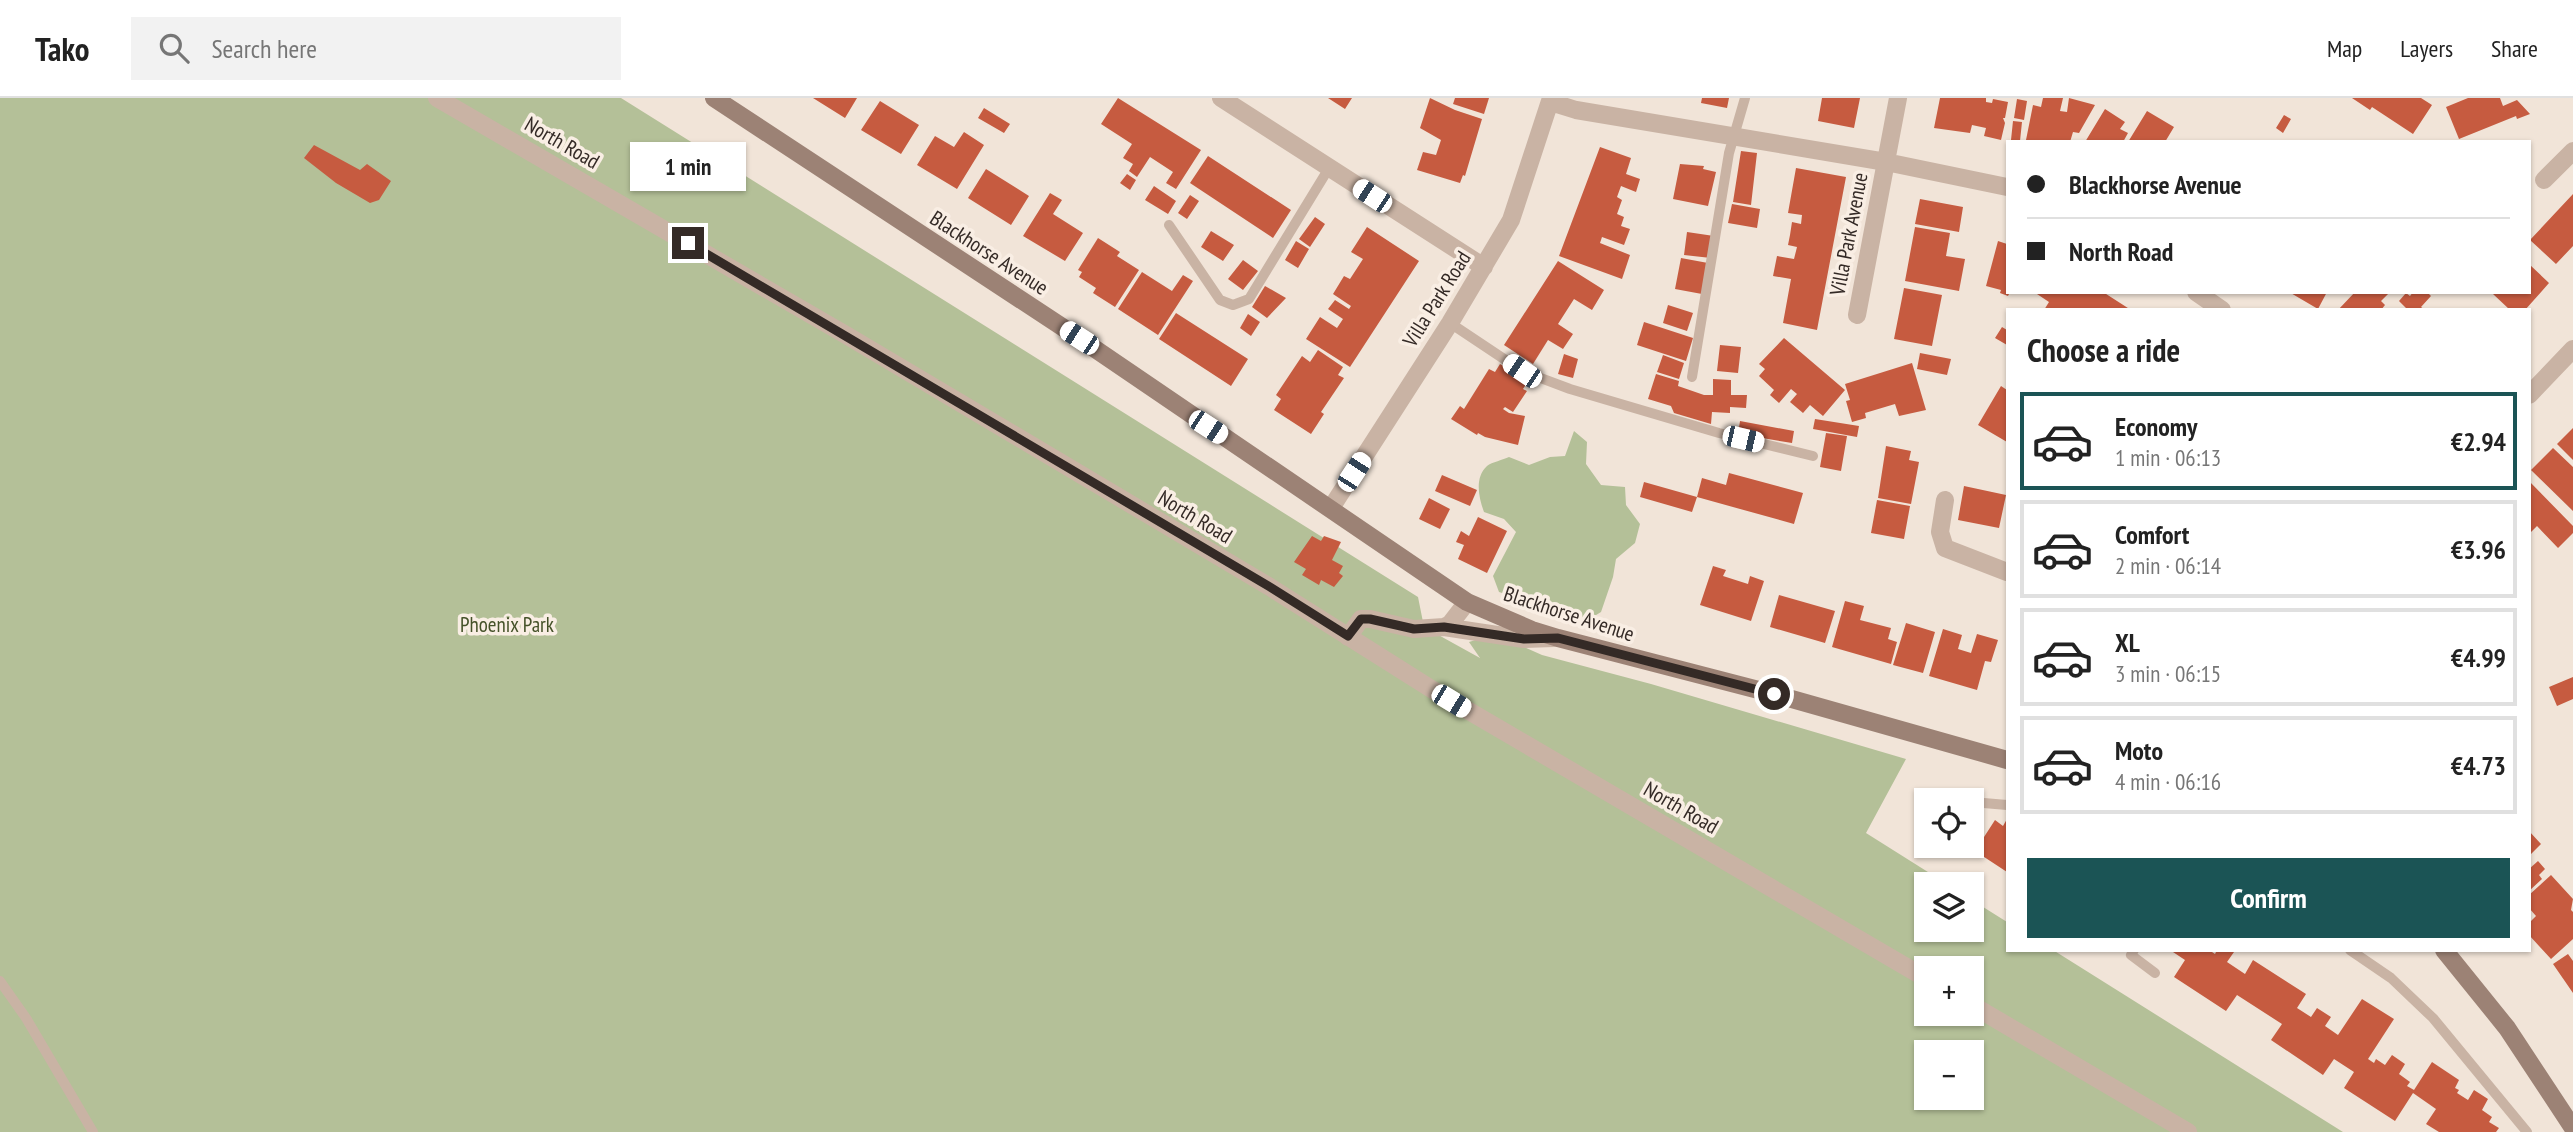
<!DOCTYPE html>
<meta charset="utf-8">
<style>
:root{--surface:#fff;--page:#f2f2f2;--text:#222;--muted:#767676;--line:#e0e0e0;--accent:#1b5455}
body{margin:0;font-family:"PT Sans Narrow",sans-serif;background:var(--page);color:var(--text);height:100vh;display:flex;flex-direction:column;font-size:26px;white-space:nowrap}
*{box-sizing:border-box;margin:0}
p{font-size:23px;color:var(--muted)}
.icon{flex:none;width:38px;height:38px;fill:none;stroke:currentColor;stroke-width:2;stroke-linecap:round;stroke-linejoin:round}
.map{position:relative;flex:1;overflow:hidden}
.details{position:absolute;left:2006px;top:210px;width:525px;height:644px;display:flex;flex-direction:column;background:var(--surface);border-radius:0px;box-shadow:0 2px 5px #0004}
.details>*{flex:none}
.top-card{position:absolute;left:2006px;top:42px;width:525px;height:154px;border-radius:0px;box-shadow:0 2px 5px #0004;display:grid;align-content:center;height:154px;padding:0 21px;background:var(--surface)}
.buttons{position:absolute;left:1914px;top:690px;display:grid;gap:14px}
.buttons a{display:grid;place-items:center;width:70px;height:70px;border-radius:0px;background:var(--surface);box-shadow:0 2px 5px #0004;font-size:35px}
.end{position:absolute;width:32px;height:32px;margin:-16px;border:9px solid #342a26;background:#fff;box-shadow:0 0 0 4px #fff}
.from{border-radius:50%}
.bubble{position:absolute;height:49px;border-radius:0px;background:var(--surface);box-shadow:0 2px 5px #0004;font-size:23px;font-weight:800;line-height:49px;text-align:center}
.car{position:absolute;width:21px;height:42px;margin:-21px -10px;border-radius:9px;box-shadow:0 0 5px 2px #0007;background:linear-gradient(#fff 24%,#345 0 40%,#fff 0 76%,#345 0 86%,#fff 0)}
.top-card b{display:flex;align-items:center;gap:24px;height:66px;font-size:26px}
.top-card b+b{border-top:2px solid var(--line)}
.top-card i{width:18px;height:18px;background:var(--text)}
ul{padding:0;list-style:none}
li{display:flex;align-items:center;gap:21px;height:98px;margin:0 14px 10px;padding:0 7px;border:4px solid var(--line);border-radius:0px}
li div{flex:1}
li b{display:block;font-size:26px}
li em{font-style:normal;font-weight:800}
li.selected{border-color:var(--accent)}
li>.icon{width:63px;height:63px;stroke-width:1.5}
h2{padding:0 21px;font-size:32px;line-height:84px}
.button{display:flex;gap:14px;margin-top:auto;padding:14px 21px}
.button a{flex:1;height:80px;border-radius:0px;background:var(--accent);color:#fff;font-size:28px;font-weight:800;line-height:80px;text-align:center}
header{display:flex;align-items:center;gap:42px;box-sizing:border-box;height:98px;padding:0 35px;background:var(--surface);border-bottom:2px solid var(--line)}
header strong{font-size:33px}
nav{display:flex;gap:38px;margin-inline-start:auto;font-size:24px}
.search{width:490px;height:63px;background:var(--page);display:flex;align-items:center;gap:18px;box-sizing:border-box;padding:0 24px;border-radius:0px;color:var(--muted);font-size:26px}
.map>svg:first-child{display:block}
.green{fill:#b4c098;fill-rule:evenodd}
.building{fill:#c65b40}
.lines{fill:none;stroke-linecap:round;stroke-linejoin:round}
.service{stroke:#c9b3a4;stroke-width:10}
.minor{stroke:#c9b3a4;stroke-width:18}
.tertiary{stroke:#c9b3a4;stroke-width:18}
.secondary{stroke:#9c8275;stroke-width:18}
.route{stroke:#342a26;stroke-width:9}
.labels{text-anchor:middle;stroke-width:7;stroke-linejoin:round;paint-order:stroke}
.street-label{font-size:21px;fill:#342a26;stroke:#f9eee4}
.park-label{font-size:21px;fill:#455229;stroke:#f9eee4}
</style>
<header>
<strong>Tako</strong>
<div class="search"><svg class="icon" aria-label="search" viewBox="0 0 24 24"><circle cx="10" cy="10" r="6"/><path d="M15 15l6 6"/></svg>Search here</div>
<nav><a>Map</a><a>Layers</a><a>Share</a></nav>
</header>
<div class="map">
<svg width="2573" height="1034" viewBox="0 0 2573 1034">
<rect width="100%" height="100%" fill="#f1e4d8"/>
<!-- green -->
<path class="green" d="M0,0H621L1418,499L1424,529L1480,560L1469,544L1495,536L1542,557L1651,586L1906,661L1866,735L1947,786H1927V831H1972V802L2007,824V852H2053L2343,1034H0ZM1927,870H1972V915H1927ZM1927,954H1972V999H1927Z
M1574,333L1587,344L1586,366L1601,387L1625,389L1626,407L1640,426L1635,445L1616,461L1613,479L1601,514L1588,522L1499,494L1493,478L1516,434L1504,421L1484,414C1479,400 1474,380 1487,368C1492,364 1503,362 1509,359L1529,367L1550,359L1565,358Z"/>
<!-- building -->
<path class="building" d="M813,0H857L845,20Z
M1118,0L1201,52L1176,91L1166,85L1173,74L1150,59L1137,79L1129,73L1133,66L1123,60L1132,46L1101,26Z
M1328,0H1352L1345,11Z
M1430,0L1455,12L1482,21L1465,78L1463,77L1460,85L1417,72L1423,54L1436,57L1441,42L1420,30Z
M1455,0H1489L1484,16L1453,6Z
M1702,0H1729L1727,10L1701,5Z
M1822,0H1860L1854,30L1818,23Z
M1940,0H1986V4L1992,5L1993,1L2008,4L2005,20H2003L2005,25L2001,42L1984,38L1986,30L1972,27L1970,35L1934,30Z
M2043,0H2063L2060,13L2067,14L2069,0L2095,7L2079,35L2073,34L2070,44L2026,42L2033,7L2041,9Z
M2352,0H2421L2432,7L2413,36L2372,9L2370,12Z
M2468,0H2500L2503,8L2517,2L2530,16L2517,21L2516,18L2459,41L2446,9Z
M2017,1L2027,3L2024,22L2014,20Z
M880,3L919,27L901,56L861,32Z
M984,10L1010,26L1004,35L978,20Z
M2105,11L2125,24L2120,31L2128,35L2123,44H2085Z
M2147,13L2174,29L2165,44H2128Z
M2284,17L2291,21L2283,35L2276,30Z
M2013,23L2022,24L2020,43L2011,42Z
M964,34L984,47L957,91L917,67L935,38L954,49Z
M314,47L360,72L367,66L391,83L379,102L370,105L336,85L304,60Z
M1600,49L1631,60L1626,76L1640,81L1636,94L1621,88L1617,99L1622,102L1617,116L1624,119L1621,128L1630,131L1624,147L1602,139L1600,145L1630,157L1622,181L1559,158Z
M1741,53L1757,55L1751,107L1733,104Z
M1208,58L1291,112L1273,140L1190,85Z
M1680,66L1704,68L1703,71L1716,74L1708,108L1673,101Z
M1796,70L1846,79L1817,232L1783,225L1791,181L1773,178L1777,158L1794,161L1797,149L1788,147L1790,137L1792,124L1801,126L1802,117L1788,115Z
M986,71L1029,98L1011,127L968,100Z
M1127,76L1136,82L1130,92L1120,85Z
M1154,88L1176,103L1168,116L1145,102Z
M1050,95L1062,102L1053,116L1083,135L1065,163L1023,138Z
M2573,96V148L2556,166L2530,142Z
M1190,97L1199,103L1187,121L1178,115Z
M1920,101L1963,109L1959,134L1915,126Z
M1732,106L1760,111L1757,130L1728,125Z
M1315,119L1325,126L1310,149L1299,141Z
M1367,129L1419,163L1350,269L1306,241L1320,219L1337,230L1343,221L1328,211L1335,202L1349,211L1351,208L1333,196L1344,178L1350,181L1363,161L1351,154Z
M1915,129L1950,135L1946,158L1965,161L1959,193L1905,183Z
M1211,133L1234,147L1223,163L1201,149Z
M1687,134L1714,138L1711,160L1684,157Z
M1098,140L1120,154L1117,158L1139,172L1115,209L1093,195L1096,190L1079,179L1082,174L1078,172Z
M1296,143L1309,151L1298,170L1285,162Z
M1998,143L2007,146V194H2010L2008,198L2000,195L2001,192L1986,188Z
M1681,160L1708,165L1702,196L1675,191Z
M1243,162L1258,173L1243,192L1228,181Z
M1558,163L1604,192L1592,212L1574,201L1558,226L1573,236L1563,251L1548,242L1533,266L1504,247Z
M2529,166L2549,185L2525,212H2510L2493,196L2529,194Z
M1142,174L1172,193L1183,177L1193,183L1158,237L1118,211Z
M1265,188L1286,200L1267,220L1252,209Z
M1904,190L1942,197L1932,248L1894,241Z
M2034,194H2103L2131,212H2044L2049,204Z
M2289,194H2327L2318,211Z
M2355,194H2390L2381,203L2385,207L2381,212H2338Z
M2413,194H2427L2431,198L2421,209L2425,212H2408L2399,203L2406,195L2410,198Z
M1668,207L1693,215L1687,233L1663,225Z
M1176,215L1248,261L1231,288L1159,241Z
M1248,216L1260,224L1251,238L1240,230Z
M1644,224L1693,240L1686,263L1637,247Z
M2002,229L2007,232V247L1995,240Z
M1784,240L1845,292L1823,318L1810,307L1803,315L1790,304L1797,296L1791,291L1779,305L1770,297L1774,292L1759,278L1765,271L1759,266Z
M1720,247L1741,249L1738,275L1717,273Z
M1318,252L1343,269L1338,277L1344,280L1321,314L1324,316L1311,336L1274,312L1281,301L1276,297L1302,258L1310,264Z
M1920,255L1951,261L1947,277L1917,271Z
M1564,256L1578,261L1573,280L1558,276Z
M1663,257L1684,265L1679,281L1657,274Z
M1912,265L1926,312L1899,318L1895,306L1865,315L1866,320L1852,324L1846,303L1850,302L1845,286Z
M1500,266L1528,283L1523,291L1527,293L1513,314L1505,309L1503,311L1509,315L1525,318L1518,347L1485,339L1478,335L1477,337L1451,321L1460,308L1464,311L1489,271L1495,274Z
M1656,276L1679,283L1678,288L1704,297H1713V281L1731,282V297H1747L1746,310L1730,309V315L1712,314L1711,326L1674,315L1671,308L1648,301Z
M2001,288L2007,292V344L1978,327Z
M1815,321L1859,328L1857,339L1813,331Z
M1740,323L1794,333L1792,345L1738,336Z
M2573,330V362L2557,346Z
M1826,335L1847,338L1841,373L1820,369Z
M1886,348L1911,353L1909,362L1919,364L1911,406L1878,400Z
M2553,350L2573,369V413L2531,372Z
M1729,375L1803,395L1794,426L1697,399L1702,380L1726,387Z
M1442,377L1477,392L1470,408L1435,393Z
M2529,383L2573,428V435L2558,450L2537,428L2531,434L2529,431Z
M1644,384L1697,399L1692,414L1640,399Z
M1964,388L2006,397L1999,430L1958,422Z
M1429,400L1450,411L1440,431L1419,421Z
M1877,402L1910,408L1904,441L1871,435Z
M1478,419L1507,433L1487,475L1458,461L1464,447L1456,444L1461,433L1469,438Z
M1312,438L1321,443L1324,438L1341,444L1332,462L1343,468L1339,475L1343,478L1334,489L1321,482L1319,487L1302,477L1306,471L1294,464Z
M1713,468L1726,472L1723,478L1748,486L1750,478L1764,483L1751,523L1700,507Z
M1779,497L1835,513L1825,545L1770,529Z
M1845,503L1864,508L1860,522L1891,530L1888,541L1897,544L1891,566L1832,549Z
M1906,525L1935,534L1923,575L1893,567Z
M1943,531L1962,537L1958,551L1971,555L1977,536L1998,542L1991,564L1985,563L1977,592L1929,578Z
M2573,579V601L2557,608L2549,589Z
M2007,721V774L1975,753L1995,722L2003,728Z
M2529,733L2541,746L2529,758Z
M2538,763L2545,771L2539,777L2542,781L2529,793V771Z
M2551,777L2573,801L2571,812L2573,814V841L2551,861L2529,837V825L2536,818L2529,810V797Z
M2170,852H2209L2215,856L2217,852H2231L2234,854L2227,864L2245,876L2253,862L2306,896L2297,910L2311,919L2317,910L2331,919L2325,928L2338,937L2362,901L2394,921L2368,961L2374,965L2376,961L2385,967L2392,957L2405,966L2399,976L2410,984L2407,988L2414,992L2432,964L2459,982L2455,990L2459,992L2457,995L2468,1002L2474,992L2488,1001L2482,1012L2492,1019L2489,1024L2499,1030L2496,1034H2439L2426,1026L2436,1011L2413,995L2395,1023L2344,990L2354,974L2334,961L2323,977L2271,942L2282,926L2237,897L2226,913L2174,879L2185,862Z
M2568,856L2573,863V895L2553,866Z"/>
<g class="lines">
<!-- service -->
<path class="service" d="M1169,127L1220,202L1233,207L1249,201L1329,70
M1450,225L1522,273L1570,291L1719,335L1813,358
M1692,279L1729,55L1745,0
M1972,704L2007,707
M2134,852L2131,857L2155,875
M2350,852L2391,880L2433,920L2527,1034
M0,883L26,920L93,1034"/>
<!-- minor -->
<path class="minor" d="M437,0L846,237L1270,489L1433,592L1927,881
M1221,0L1484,169
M1550,4L1576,12L1886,64L2007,89
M2544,82L2573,53
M2196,194L2222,212
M1857,217L1898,0
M1945,402L1940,434L1945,450L2007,474
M1331,410L1450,225L1511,122L1551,0
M1444,529L1450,526L1467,504
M1348,539L1361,521H1370L1414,531L1444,529L1524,541L1554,540
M1972,907L2188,1034"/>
<!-- tertiary -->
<path class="tertiary" d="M2529,297L2573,251"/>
<!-- secondary -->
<path class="secondary" d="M714,0L1079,240L1467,504L1532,532L1558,540L1774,596L2007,662
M2444,852L2507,930L2573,1030"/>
</g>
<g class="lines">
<!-- route -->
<path class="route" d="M688,145L1270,489L1348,538L1361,521H1370L1414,531L1444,529L1524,541L1558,540L1774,596"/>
</g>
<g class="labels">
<!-- street labels -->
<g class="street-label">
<text transform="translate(562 45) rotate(30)" y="7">North Road</text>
<text transform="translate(1849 136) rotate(-79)" y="7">Villa Park Avenue</text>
<text transform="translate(989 155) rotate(33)" y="7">Blackhorse Avenue</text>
<text transform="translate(1437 201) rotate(-58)" y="7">Villa Park Road</text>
<text transform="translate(1195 419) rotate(31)" y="7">North Road</text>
<text transform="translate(1569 516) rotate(18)" y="7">Blackhorse Avenue</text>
<text transform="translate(1681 710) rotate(30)" y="7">North Road</text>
</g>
<!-- park labels -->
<g class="park-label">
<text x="507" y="534">Phoenix Park</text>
</g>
</g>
</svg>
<div class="buttons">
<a><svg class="icon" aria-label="locate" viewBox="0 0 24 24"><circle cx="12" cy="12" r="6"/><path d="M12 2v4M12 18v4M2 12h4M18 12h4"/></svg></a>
<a><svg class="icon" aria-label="layers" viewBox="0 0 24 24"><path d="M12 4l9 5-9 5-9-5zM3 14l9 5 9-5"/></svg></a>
<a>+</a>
<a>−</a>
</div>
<i class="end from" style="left:1774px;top:596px"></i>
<i class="end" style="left:688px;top:145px"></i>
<div class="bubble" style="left:630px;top:44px;width:116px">1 min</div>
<i class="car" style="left:1372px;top:98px;rotate:303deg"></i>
<i class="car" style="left:1079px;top:240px;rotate:303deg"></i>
<i class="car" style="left:1522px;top:273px;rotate:304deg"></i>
<i class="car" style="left:1208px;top:329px;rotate:123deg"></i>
<i class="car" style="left:1743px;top:341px;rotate:103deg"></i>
<i class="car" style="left:1354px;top:374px;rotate:33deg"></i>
<i class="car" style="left:1451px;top:603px;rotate:121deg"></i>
<div class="top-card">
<b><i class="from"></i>Blackhorse Avenue</b>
<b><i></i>North Road</b>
</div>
<section class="details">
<h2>Choose a ride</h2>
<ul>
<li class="selected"><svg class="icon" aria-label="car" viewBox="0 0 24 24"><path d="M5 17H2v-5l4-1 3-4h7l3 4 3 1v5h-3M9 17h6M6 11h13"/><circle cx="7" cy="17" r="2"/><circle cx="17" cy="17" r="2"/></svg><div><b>Economy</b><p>1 min · 06:13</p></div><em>€2.94</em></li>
<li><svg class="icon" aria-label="car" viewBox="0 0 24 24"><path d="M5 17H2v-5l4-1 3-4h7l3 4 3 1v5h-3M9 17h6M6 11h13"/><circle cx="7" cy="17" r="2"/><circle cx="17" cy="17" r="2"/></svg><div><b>Comfort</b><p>2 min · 06:14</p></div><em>€3.96</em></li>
<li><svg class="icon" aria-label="car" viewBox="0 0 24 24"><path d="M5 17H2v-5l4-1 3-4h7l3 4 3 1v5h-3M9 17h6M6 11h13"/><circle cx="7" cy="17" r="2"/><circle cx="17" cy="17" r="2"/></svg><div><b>XL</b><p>3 min · 06:15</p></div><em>€4.99</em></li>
<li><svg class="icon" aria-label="car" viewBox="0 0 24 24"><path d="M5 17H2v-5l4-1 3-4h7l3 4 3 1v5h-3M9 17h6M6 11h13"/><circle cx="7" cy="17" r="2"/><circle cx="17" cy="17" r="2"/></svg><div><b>Moto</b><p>4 min · 06:16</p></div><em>€4.73</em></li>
</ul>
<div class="button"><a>Confirm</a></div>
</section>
</div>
